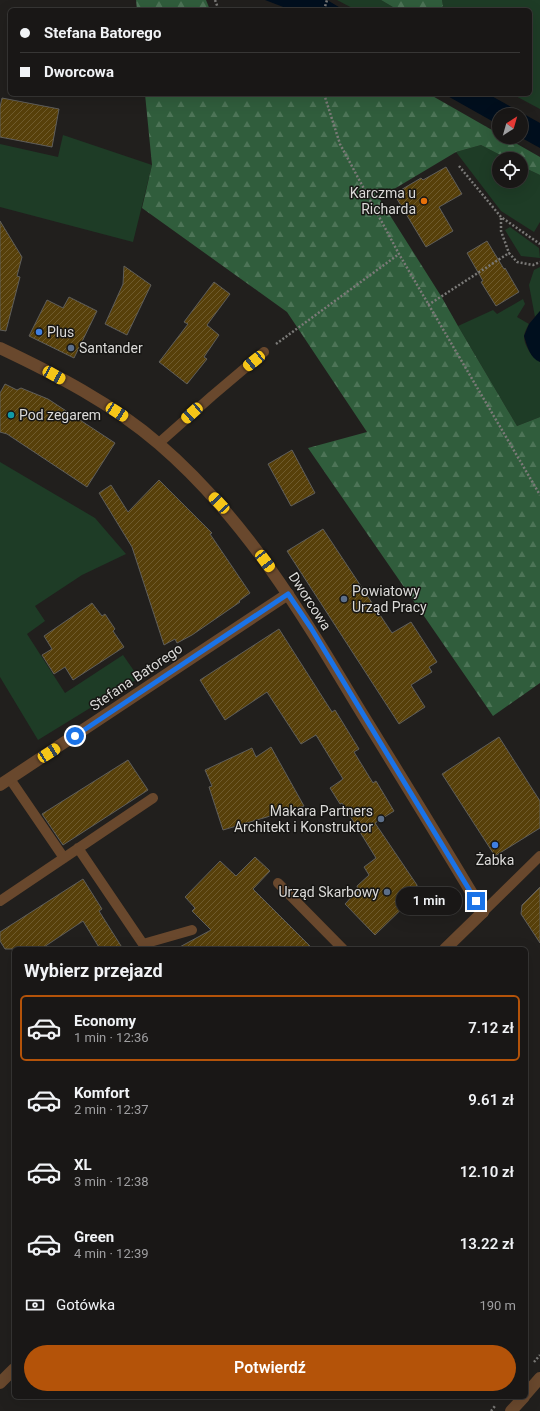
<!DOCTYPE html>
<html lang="pl">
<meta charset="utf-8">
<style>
:root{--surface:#191716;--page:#22201f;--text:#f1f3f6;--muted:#9f9fa1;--line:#373635;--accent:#b45309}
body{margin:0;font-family:Roboto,sans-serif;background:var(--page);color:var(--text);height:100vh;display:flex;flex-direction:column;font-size:15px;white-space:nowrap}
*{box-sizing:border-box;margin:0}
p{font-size:13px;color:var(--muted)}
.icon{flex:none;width:22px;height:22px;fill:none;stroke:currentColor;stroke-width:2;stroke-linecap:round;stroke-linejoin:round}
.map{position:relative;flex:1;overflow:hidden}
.side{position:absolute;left:12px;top:947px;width:516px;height:452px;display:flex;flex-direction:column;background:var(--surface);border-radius:6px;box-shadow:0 4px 16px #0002,0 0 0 1px var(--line)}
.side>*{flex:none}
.banner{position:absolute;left:8px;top:8px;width:524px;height:88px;border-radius:6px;box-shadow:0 4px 16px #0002,0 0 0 1px var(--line);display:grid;align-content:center;height:88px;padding:0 12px;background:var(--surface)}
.needle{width:26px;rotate:37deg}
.buttons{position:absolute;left:492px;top:108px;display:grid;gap:8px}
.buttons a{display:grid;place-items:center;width:36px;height:36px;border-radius:50%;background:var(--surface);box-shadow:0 4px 16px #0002,0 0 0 1px var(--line);font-size:20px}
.end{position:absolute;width:18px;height:18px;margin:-9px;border:5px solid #1a73e8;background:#fff;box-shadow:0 0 0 2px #fff}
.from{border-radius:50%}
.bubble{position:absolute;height:28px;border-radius:14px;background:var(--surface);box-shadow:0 4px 16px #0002,0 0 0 1px var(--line);font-size:13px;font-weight:600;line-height:28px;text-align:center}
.car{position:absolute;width:12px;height:24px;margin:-12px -6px;border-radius:5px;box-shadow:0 0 3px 1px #0007;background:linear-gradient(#f5c518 24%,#345 0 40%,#f5c518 0 76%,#345 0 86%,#f5c518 0)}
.banner b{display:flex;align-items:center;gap:14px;height:38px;font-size:15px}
.banner b+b{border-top:1px solid var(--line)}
.banner i{width:10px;height:10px;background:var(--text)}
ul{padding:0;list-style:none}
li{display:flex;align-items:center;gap:12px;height:66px;margin:0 8px 6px;padding:0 4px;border:2px solid transparent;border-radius:6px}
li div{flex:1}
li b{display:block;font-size:15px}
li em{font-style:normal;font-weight:600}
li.active{border-color:var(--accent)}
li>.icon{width:36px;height:36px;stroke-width:1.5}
h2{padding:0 12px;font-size:18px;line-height:48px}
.pay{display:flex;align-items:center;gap:10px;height:44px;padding:0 12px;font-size:15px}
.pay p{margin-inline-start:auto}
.action{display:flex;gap:8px;margin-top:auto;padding:8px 12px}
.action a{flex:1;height:46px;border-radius:24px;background:var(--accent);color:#fff;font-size:16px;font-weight:600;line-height:46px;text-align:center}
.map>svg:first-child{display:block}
.grass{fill:#1e3c26}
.forest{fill:url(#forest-firs)}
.water{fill:#000f1e}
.building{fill:url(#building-hatch);stroke:#5f5e5b}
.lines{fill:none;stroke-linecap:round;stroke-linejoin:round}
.path{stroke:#7b7a78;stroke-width:2.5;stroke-dasharray:2 2;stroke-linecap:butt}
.service{stroke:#69482d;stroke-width:10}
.minor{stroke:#69482d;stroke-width:12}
.tertiary{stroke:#69482d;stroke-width:12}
.route{stroke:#1a73e8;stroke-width:5}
.food-dot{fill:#e8710a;stroke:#171614;stroke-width:1.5}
.shop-dot{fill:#3f7fe0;stroke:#171614;stroke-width:1.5}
.service-dot{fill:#5c6f8a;stroke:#171614;stroke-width:1.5}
.culture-dot{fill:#0f9aa8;stroke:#171614;stroke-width:1.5}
.labels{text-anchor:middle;stroke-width:3;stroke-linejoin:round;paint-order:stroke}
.poi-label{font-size:14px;fill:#dbdad8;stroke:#171614;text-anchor:start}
.street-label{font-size:14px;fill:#dbdad8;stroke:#171614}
</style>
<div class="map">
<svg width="540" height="1411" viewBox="0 0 540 1411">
<defs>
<pattern id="forest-firs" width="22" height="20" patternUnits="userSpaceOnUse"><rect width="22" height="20" fill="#305d3c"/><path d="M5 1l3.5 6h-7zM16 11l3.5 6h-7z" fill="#4d7457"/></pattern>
<pattern id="building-hatch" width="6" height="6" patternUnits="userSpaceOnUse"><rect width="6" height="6" fill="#57400a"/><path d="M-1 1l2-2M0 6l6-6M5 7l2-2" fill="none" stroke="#6f5b2d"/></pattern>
</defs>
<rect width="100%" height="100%" fill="#211f1d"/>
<!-- grass -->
<path class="grass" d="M337,0H381L398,10H356Z
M442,0H540V109L512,94H530V10H438L443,6Z
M63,135L152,165L133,242L0,207V144L58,157Z
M481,145L508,159H499V181H521V166L540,175V222L534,232L501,211L456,152Z
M510,227L539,248L540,258L521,256L505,230Z
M540,267V311L535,317L529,285L534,270Z
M523,299L525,304L517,317L529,324C527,327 524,333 524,337C524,345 532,358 540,362V417L517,426L458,326L493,310L497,314Z
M0,462L95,518L126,554L82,575L35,606L45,621L27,634L65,693L123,655L139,678L38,740L0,677Z"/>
<!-- forest -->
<path class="forest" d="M136,0H206L210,10H137Z
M381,0H442L443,6L438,10H398Z
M145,94H429L499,134V137H505L540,157V175L521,166V159H508L481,145L456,152L379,198L441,296L458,326L517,426L540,417V683L493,716L308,448L367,432L287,312L142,208L152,165Z"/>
<!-- water -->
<path class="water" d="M265,0H327L344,10H291Z
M444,94H488L540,123V148L520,137H521V115H499V125Z
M540,311V362C530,358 527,346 524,336L529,324Z"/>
<!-- building -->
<path class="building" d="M2,98L59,109L52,147L0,137V107Z
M446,167L462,194L439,207L453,231L426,247L394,194L421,178L423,180Z
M0,221L22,257L17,276L20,277L6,331L0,330Z
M487,241L504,269L505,268L519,292L496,306L481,282L483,281L467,253Z
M124,266L151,285L127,335L105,324L123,284Z
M214,282L230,294L207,325L219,335L204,357L207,359L187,384L159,362L188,324L184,322Z
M69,297L97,311L74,358L29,336L47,300L63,308Z
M5,384L17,390L21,388L48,399L115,443L87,487L7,434L0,432V393Z
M292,450L315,493L291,506L268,464Z
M159,480L212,533L210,534L250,593L239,601L240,602L192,635L177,643L175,639L164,645L132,547L99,493L111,485L128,512Z
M323,529L392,633L411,622L437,662L429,667L432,672L411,685L425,707L399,724L287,551Z
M92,603L102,616L105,614L115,629L113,631L124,647L73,680L65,667L54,674L42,655L52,649L44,636Z
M279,629L332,712L335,710L359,749L354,752L373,783L376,781L394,811L375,823L417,885V894L375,935L345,904L358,890L357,886L369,875L364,867L376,858L342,803L340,804L330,788L343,779L316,735L301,744L267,692L225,720L200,680Z
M499,737L540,801V828L495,856L442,774Z
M271,747L304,806L223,830L209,787L212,786L205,770L252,748L256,757Z
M128,760L148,790L63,845L42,814Z
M255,857L270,871L253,889L313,949H176L211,930L192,911L195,908L185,897L220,861L236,876Z
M83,879L102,909L99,911L123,949H100L83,921L41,949H5L0,941V932Z
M540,887V943L521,914L522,905Z"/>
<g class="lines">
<!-- path -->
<path class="path" d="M215,0L218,8L222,10
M324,10L327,0
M324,94L340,144L399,254L540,495
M459,166L501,217L540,244
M501,218V231L509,253
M428,305L509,253L517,262L533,265L540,262
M276,344L399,254
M534,1362L540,1355
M491,1411L495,1406"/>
<!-- service -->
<path class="service" d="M159,443L212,396L264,352
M10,779L64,858
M78,848L143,944L192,930
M278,883L343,949
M0,901L153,798
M483,912L540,856"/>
<!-- minor -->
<path class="minor" d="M0,785L288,594
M445,949L483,912
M0,1383L14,1369"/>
<!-- tertiary -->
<path class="tertiary" d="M0,348C55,374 113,404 159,444C244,517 301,612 358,707C400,775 442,843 483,912
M526,1394L540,1378
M511,1411L524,1397"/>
</g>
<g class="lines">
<!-- route -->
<path class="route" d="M75,736L288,594L311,628L476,901"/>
</g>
<!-- markers -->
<circle class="food-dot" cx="424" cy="201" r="4"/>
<g class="shop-dot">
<circle cx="39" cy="332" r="4"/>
<circle cx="495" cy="845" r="4"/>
</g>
<g class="service-dot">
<circle cx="71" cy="348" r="4"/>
<circle cx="344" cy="599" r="4"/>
<circle cx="381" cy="819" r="4"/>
<circle cx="387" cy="892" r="4"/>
</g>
<circle class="culture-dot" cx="11" cy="415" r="4"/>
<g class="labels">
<!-- poi labels -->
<g class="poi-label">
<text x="416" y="198" text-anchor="end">Karczma u<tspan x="416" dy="16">Richarda</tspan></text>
<text x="47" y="337">Plus</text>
<text x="79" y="353">Santander</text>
<text x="19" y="420">Pod zegarem</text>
<text x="352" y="596">Powiatowy<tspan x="352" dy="16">Urząd Pracy</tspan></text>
<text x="373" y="816" text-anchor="end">Makara Partners<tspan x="373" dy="16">Architekt i Konstruktor</tspan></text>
<text x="495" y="865" text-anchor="middle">Żabka</text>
<text x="379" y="897" text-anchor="end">Urząd Skarbowy</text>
</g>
<!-- street labels -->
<g class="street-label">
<text transform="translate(310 601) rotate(57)" y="5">Dworcowa</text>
<text transform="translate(136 677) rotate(-34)" y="5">Stefana Batorego</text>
</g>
</g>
</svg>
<div class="buttons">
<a><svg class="needle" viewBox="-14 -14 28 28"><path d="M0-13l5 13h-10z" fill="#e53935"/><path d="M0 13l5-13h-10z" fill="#9f9fa1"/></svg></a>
<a><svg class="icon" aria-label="locate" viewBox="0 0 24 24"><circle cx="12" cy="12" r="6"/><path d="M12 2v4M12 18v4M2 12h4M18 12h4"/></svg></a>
</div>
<i class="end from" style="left:75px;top:736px"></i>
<i class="end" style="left:476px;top:901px"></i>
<div class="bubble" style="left:396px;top:887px;width:66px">1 min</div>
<i class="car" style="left:254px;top:361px;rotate:231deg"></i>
<i class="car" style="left:54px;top:375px;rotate:119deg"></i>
<i class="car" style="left:117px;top:412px;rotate:123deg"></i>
<i class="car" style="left:192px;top:413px;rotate:228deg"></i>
<i class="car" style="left:219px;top:503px;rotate:317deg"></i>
<i class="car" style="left:265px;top:561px;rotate:143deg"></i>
<i class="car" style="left:49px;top:753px;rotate:57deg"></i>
<div class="banner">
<b><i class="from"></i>Stefana Batorego</b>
<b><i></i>Dworcowa</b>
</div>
<section class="side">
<h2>Wybierz przejazd</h2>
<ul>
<li class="active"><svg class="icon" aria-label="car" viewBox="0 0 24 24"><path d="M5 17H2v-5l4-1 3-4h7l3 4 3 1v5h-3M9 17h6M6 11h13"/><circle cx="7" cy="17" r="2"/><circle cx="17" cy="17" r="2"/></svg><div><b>Economy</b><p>1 min · 12:36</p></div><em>7.12 zł</em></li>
<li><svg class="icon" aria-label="car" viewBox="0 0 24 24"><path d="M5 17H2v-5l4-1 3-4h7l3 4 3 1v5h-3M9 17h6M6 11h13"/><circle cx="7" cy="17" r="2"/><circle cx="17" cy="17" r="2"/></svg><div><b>Komfort</b><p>2 min · 12:37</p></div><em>9.61 zł</em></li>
<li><svg class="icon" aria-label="car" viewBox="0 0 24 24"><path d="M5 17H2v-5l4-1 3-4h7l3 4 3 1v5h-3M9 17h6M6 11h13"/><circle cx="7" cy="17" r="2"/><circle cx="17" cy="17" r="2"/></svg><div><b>XL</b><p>3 min · 12:38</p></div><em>12.10 zł</em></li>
<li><svg class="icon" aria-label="car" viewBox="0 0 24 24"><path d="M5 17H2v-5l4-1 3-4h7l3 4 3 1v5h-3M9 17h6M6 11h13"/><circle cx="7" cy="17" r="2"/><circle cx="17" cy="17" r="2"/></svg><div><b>Green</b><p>4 min · 12:39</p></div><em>13.22 zł</em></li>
</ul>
<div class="pay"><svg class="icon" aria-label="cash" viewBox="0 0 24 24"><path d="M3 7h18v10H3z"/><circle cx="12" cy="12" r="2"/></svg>Gotówka<p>190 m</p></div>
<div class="action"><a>Potwierdź</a></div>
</section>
</div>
